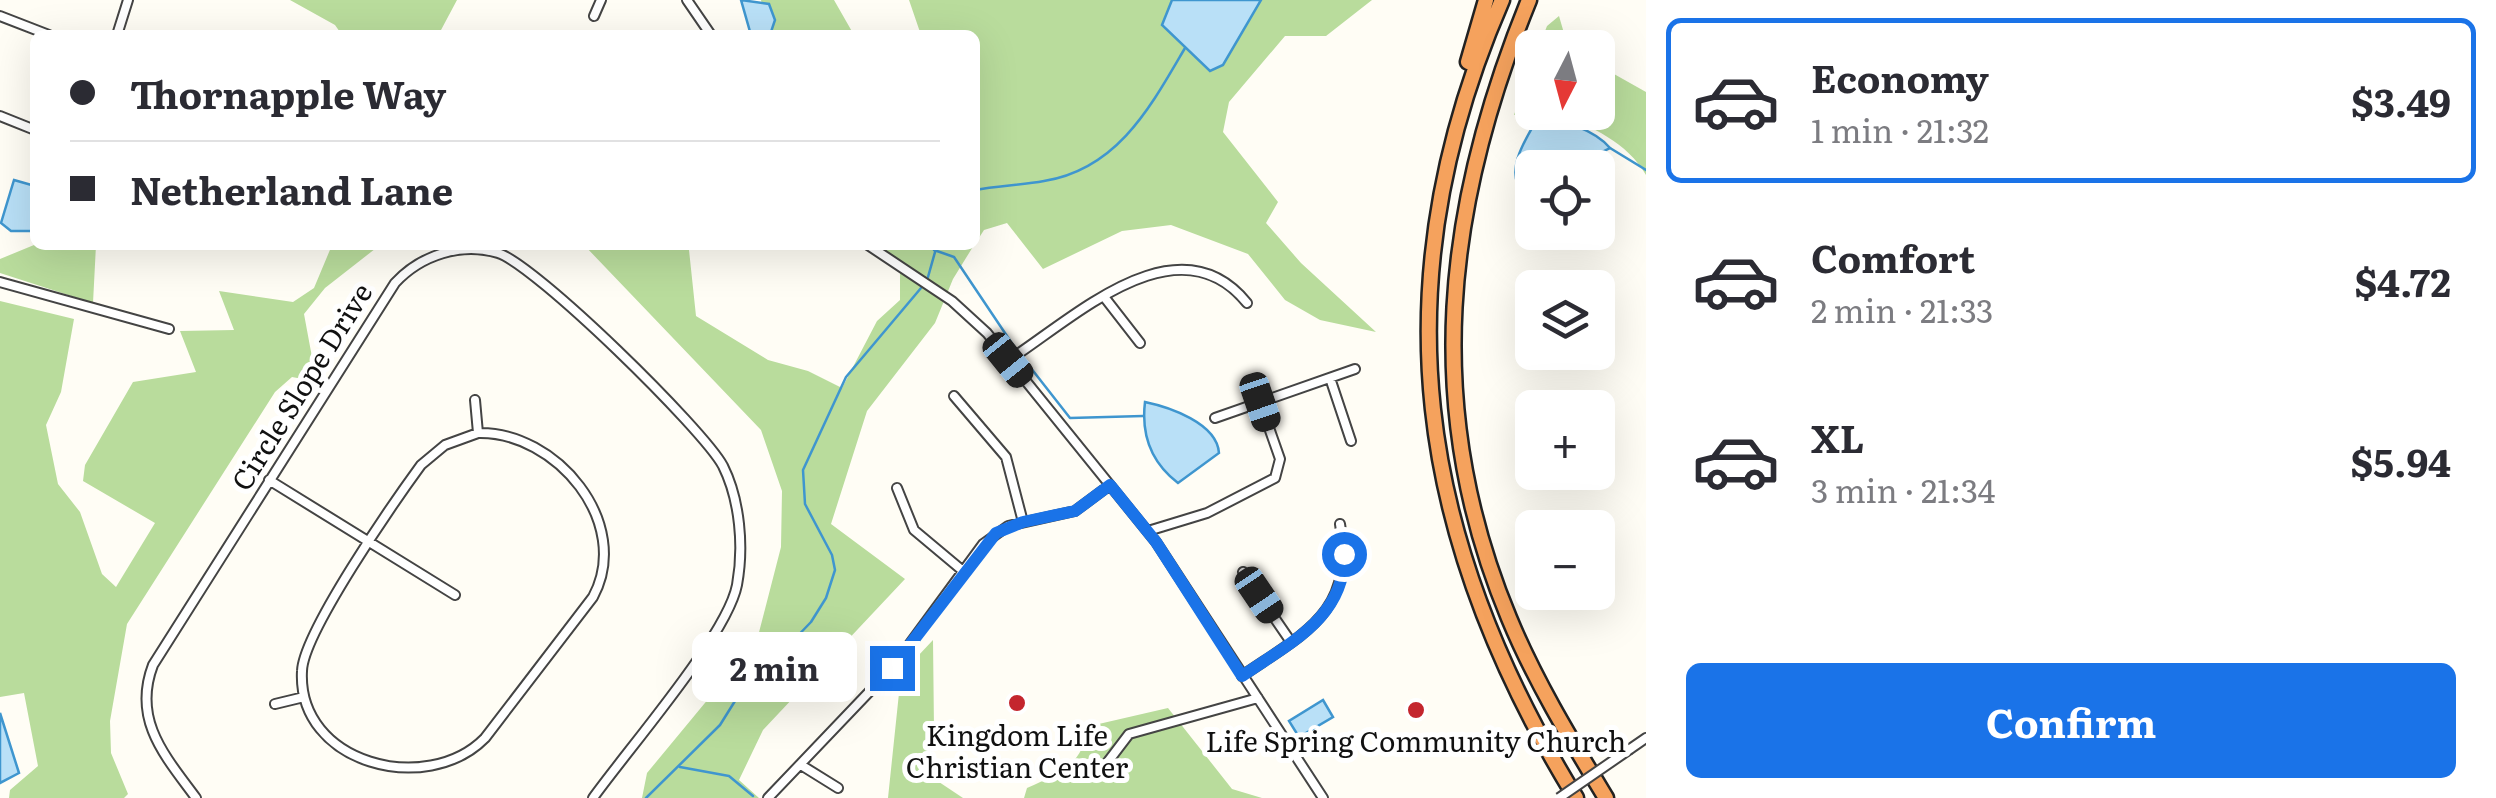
<!DOCTYPE html>
<meta charset="utf-8">
<style>
:root{--surface:#fff;--page:#f7f7f7;--text:#2b2b33;--muted:#7c7c81;--line:#e1e1e2;--accent:#1a73e8}
body{margin:0;font-family:Literata,serif;background:var(--page);color:var(--text);height:100vh;display:flex;flex-direction:column;font-size:38px;white-space:nowrap}
*{box-sizing:border-box;margin:0}
p{font-size:32px;color:var(--muted)}
.icon{flex:none;width:55px;height:55px;fill:none;stroke:currentColor;stroke-width:2;stroke-linecap:round;stroke-linejoin:round}
.map{position:relative;flex:1;overflow:hidden}
.sheet{display:flex;flex-direction:column;background:var(--surface);width:850px}
.sheet>*{flex:none}
.top-card{position:absolute;left:30px;top:30px;width:950px;height:220px;border-radius:15px;box-shadow:0 10px 40px #0002;display:grid;align-content:center;height:220px;padding:0 40px;background:var(--surface)}
.needle{width:65px;rotate:186deg}
.controls{position:absolute;left:1515px;top:30px;display:grid;gap:20px}
.controls a{display:grid;place-items:center;width:100px;height:100px;border-radius:15px;background:var(--surface);box-shadow:0 10px 40px #0002;font-size:50px}
.end{position:absolute;width:45px;height:45px;margin:-22px;border:12px solid #1a73e8;background:#fff;box-shadow:0 0 0 5px #fff}
.from{border-radius:50%}
.bubble{position:absolute;height:70px;border-radius:15px;background:var(--surface);box-shadow:0 10px 40px #0002;font-size:32px;font-weight:700;line-height:70px;text-align:center}
.car{position:absolute;width:30px;height:60px;margin:-30px -15px;border-radius:12px;box-shadow:0 0 8px 2px #0007;background:linear-gradient(#222 24%,#8ab4d8 0 40%,#222 0 76%,#8ab4d8 0 86%,#222 0)}
.top-card b{display:flex;align-items:center;gap:35px;height:95px;font-size:38px}
.top-card b+b{border-top:2px solid var(--line)}
.top-card i{width:25px;height:25px;background:var(--text)}
ul{padding:18px 0 0;list-style:none}
li{display:flex;align-items:center;gap:30px;height:165px;margin:0 20px 15px;padding:0 20px;border:5px solid transparent;border-radius:15px}
li div{flex:1}
li b{display:block;font-size:38px}
li em{font-style:normal;font-weight:700}
li.on{border-color:var(--accent)}
li>.icon{width:90px;height:90px;stroke-width:1.5}
.button{display:flex;gap:20px;margin-top:auto;padding:20px 40px}
.button a{flex:1;height:115px;border-radius:15px;background:var(--accent);color:#fff;font-size:40px;font-weight:700;line-height:115px;text-align:center}
main{display:flex;flex:1;min-height:0}
.map>svg:first-child{display:block}
.forest{fill:#b9dc9c}
.water{fill:#b9e0f7;stroke:#3f96cf;stroke-width:2.5}
.lines{fill:none;stroke-linecap:round;stroke-linejoin:round}
.stream{stroke:#3f96cf;stroke-width:2.5}
.street-casing{stroke:#444;stroke-width:12}
.highway-casing{stroke:#222;stroke-width:19}
.street{stroke:#fff;stroke-width:8}
.highway{stroke:#f5a25d;stroke-width:14}
.street-bridge-casing{stroke:#444;stroke-width:12;stroke-linecap:butt}
.street-bridge{stroke:#fff;stroke-width:8}
.route{stroke:#1a73e8;stroke-width:12}
.poi-dot{fill:#c4262e;stroke:#fff;stroke-width:4}
.labels{text-anchor:middle;stroke-width:10;stroke-linejoin:round;paint-order:stroke}
.street-label{font-size:28px;fill:#111;stroke:#fff}
.poi-label{font-size:28px;fill:#111;stroke:#fff}
</style>
<main>
<div class="map">
<svg width="1646" height="798" viewBox="0 0 1646 798">
<rect width="100%" height="100%" fill="#fffdf5"/>
<!-- forest -->
<path class="forest" d="M290,0H457L441,30L457,35H342L335,25Z
M761,0H834L854,35H769Z
M909,0H1372L1326,36H1285L1229,102L1223,132L1278,202L1266,223L1301,263L1376,332L1320,320L1285,300L1248,254L1171,225L1122,231L1043,269L1007,223L984,230L975,244V35H921Z
M1559,16L1568,47H1539L1547,26Z
M1532,64V111L1514,115Z
M1598,65L1646,92V175C1628,143 1591,126 1557,113L1598,112Z
M34,245H96L93,303L0,273V259Z
M332,245H380L325,288L304,314L314,368L308,380L292,377L275,392L127,624L110,721L111,753L128,794L124,798H9L10,790L38,766L24,693L0,697V301L74,319L61,392L46,425L58,484L80,512L102,574L116,587L155,523L83,481L85,465L133,382L196,372L180,331L234,330L219,291L293,302L314,288Z
M584,245H694L689,250L696,316L768,360L808,371L842,388L877,321L900,300V270L865,245H974L953,279L935,323L867,411L831,524L905,579L763,730L739,780L759,798H642L647,773L757,640L781,547L782,491L761,430Z
M933,640L934,730L930,776L963,798H888L901,674Z
M1168,708L1232,789L1262,798H1024L1027,788C1063,772 1080,766 1090,726Z"/>
<!-- water -->
<path class="water" d="M741,0L769,4L775,20L771,32L751,35Z
M1172,0H1261L1223,65L1210,71L1162,25Z
M1538,118C1562,119 1595,130 1610,148L1571,167L1532,168V192L1525,194C1502,174 1526,138 1538,118Z
M14,180L35,186V231H11L1,223Z
M1145,402C1169,407 1217,423 1219,453L1178,483C1152,463 1141,435 1145,402Z
M1323,700L1333,717L1299,737L1289,721Z
M0,713L19,773L0,783Z"/>
<g class="lines">
<!-- stream -->
<path class="stream" d="M1610,148L1646,170
M975,190C998,186 1022,185 1044,181C1118,169 1151,106 1185,48
M934,250L954,257L1015,348
M928,277L937,245
M1023,358L1070,418L1143,416
M680,767L729,776L753,796
M646,798L720,725L735,701L811,622L826,598L835,570L832,555L805,504L803,470L846,377L921,288"/>
<!-- street casing -->
<g class="street-casing">
<path id="street" d="M687,0L711,35
M0,16L49,35
M594,16L601,0
M117,35L128,0
M0,116L35,130
M868,245L952,301L987,333L1156,542L1323,798
M0,282L169,329
M1105,298L1140,343
M1009,360C1074,318 1178,218 1247,303
M1330,378L1351,441
M954,396L1006,457L1023,522
M475,400L478,433
M1215,418L1355,369
M478,433C556,431 633,523 593,597L485,738C427,797 297,764 302,671C303,633 394,502 421,465L445,445Z
M269,480L455,595
M897,488L914,530L963,571
M1148,531L1207,513L1275,478L1280,459L1260,402
M1243,572L1291,642
M1242,676C1306,632 1355,612 1340,524
M275,704L304,697
M1630,749L1646,738
M1107,763L1129,734L1258,698
M801,765L838,788
M196,798C165,756 132,720 153,665L395,283C421,255 461,242 498,253C536,265 703,429 723,466C740,500 744,547 737,585C727,636 628,749 593,798
M768,798L892,668L983,544L1008,526L1075,511L1110,485"/>
</g>
<!-- highway casing -->
<g class="highway-casing">
<path id="highway" d="M1502,0C1378,285 1417,539 1576,798
M1529,0C1445,206 1421,407 1509,618C1535,681 1571,740 1606,798
M1468,62L1486,0"/>
</g>
<!-- street -->
<use href="#street" class="street"/>
<!-- highway -->
<use href="#highway" class="highway"/>
<!-- street-bridge casing -->
<g class="street-bridge-casing">
<path id="street-bridge" d="M1559,798L1630,749"/>
</g>
<!-- street-bridge -->
<use href="#street-bridge" class="street-bridge"/>
</g>
<g class="lines">
<!-- route -->
<path class="route" d="M892,668L996,533L1023,522L1075,511L1110,485L1156,542L1242,676C1288,644 1346,617 1344,554"/>
</g>
<!-- markers -->
<g class="poi-dot">
<circle cx="1017" cy="703" r="10"/>
<circle cx="1416" cy="710" r="10"/>
</g>
<g class="labels">
<!-- street labels -->
<g class="street-label">
<text transform="translate(302 387) rotate(-58)" y="10">Circle Slope Drive</text>
</g>
<!-- poi labels -->
<g class="poi-label">
<text x="1017" y="746">Kingdom Life<tspan x="1017" dy="32">Christian Center</tspan></text>
<text x="1416" y="752">Life Spring Community Church</text>
</g>
</g>
</svg>
<div class="controls">
<a><svg class="needle" viewBox="-14 -14 28 28"><path d="M0-13l5 13h-10z" fill="#e53935"/><path d="M0 13l5-13h-10z" fill="#7c7c81"/></svg></a>
<a><svg class="icon" aria-label="locate" viewBox="0 0 24 24"><circle cx="12" cy="12" r="6"/><path d="M12 2v4M12 18v4M2 12h4M18 12h4"/></svg></a>
<a><svg class="icon" aria-label="layers" viewBox="0 0 24 24"><path d="M12 4l9 5-9 5-9-5zM3 14l9 5 9-5"/></svg></a>
<a>+</a>
<a>−</a>
</div>
<i class="end from" style="left:1344px;top:554px"></i>
<i class="end" style="left:892px;top:668px"></i>
<div class="bubble" style="left:692px;top:632px;width:165px">2 min</div>
<i class="car" style="left:1008px;top:360px;rotate:141deg"></i>
<i class="car" style="left:1260px;top:402px;rotate:161deg"></i>
<i class="car" style="left:1259px;top:595px;rotate:146deg"></i>
<div class="top-card">
<b><i class="from"></i>Thornapple Way</b>
<b><i></i>Netherland Lane</b>
</div>
</div>
<section class="sheet">
<ul>
<li class="on"><svg class="icon" aria-label="car" viewBox="0 0 24 24"><path d="M5 17H2v-5l4-1 3-4h7l3 4 3 1v5h-3M9 17h6M6 11h13"/><circle cx="7" cy="17" r="2"/><circle cx="17" cy="17" r="2"/></svg><div><b>Economy</b><p>1 min · 21:32</p></div><em>$3.49</em></li>
<li><svg class="icon" aria-label="car" viewBox="0 0 24 24"><path d="M5 17H2v-5l4-1 3-4h7l3 4 3 1v5h-3M9 17h6M6 11h13"/><circle cx="7" cy="17" r="2"/><circle cx="17" cy="17" r="2"/></svg><div><b>Comfort</b><p>2 min · 21:33</p></div><em>$4.72</em></li>
<li><svg class="icon" aria-label="car" viewBox="0 0 24 24"><path d="M5 17H2v-5l4-1 3-4h7l3 4 3 1v5h-3M9 17h6M6 11h13"/><circle cx="7" cy="17" r="2"/><circle cx="17" cy="17" r="2"/></svg><div><b>XL</b><p>3 min · 21:34</p></div><em>$5.94</em></li>
</ul>
<div class="button"><a>Confirm</a></div>
</section>
</main>
